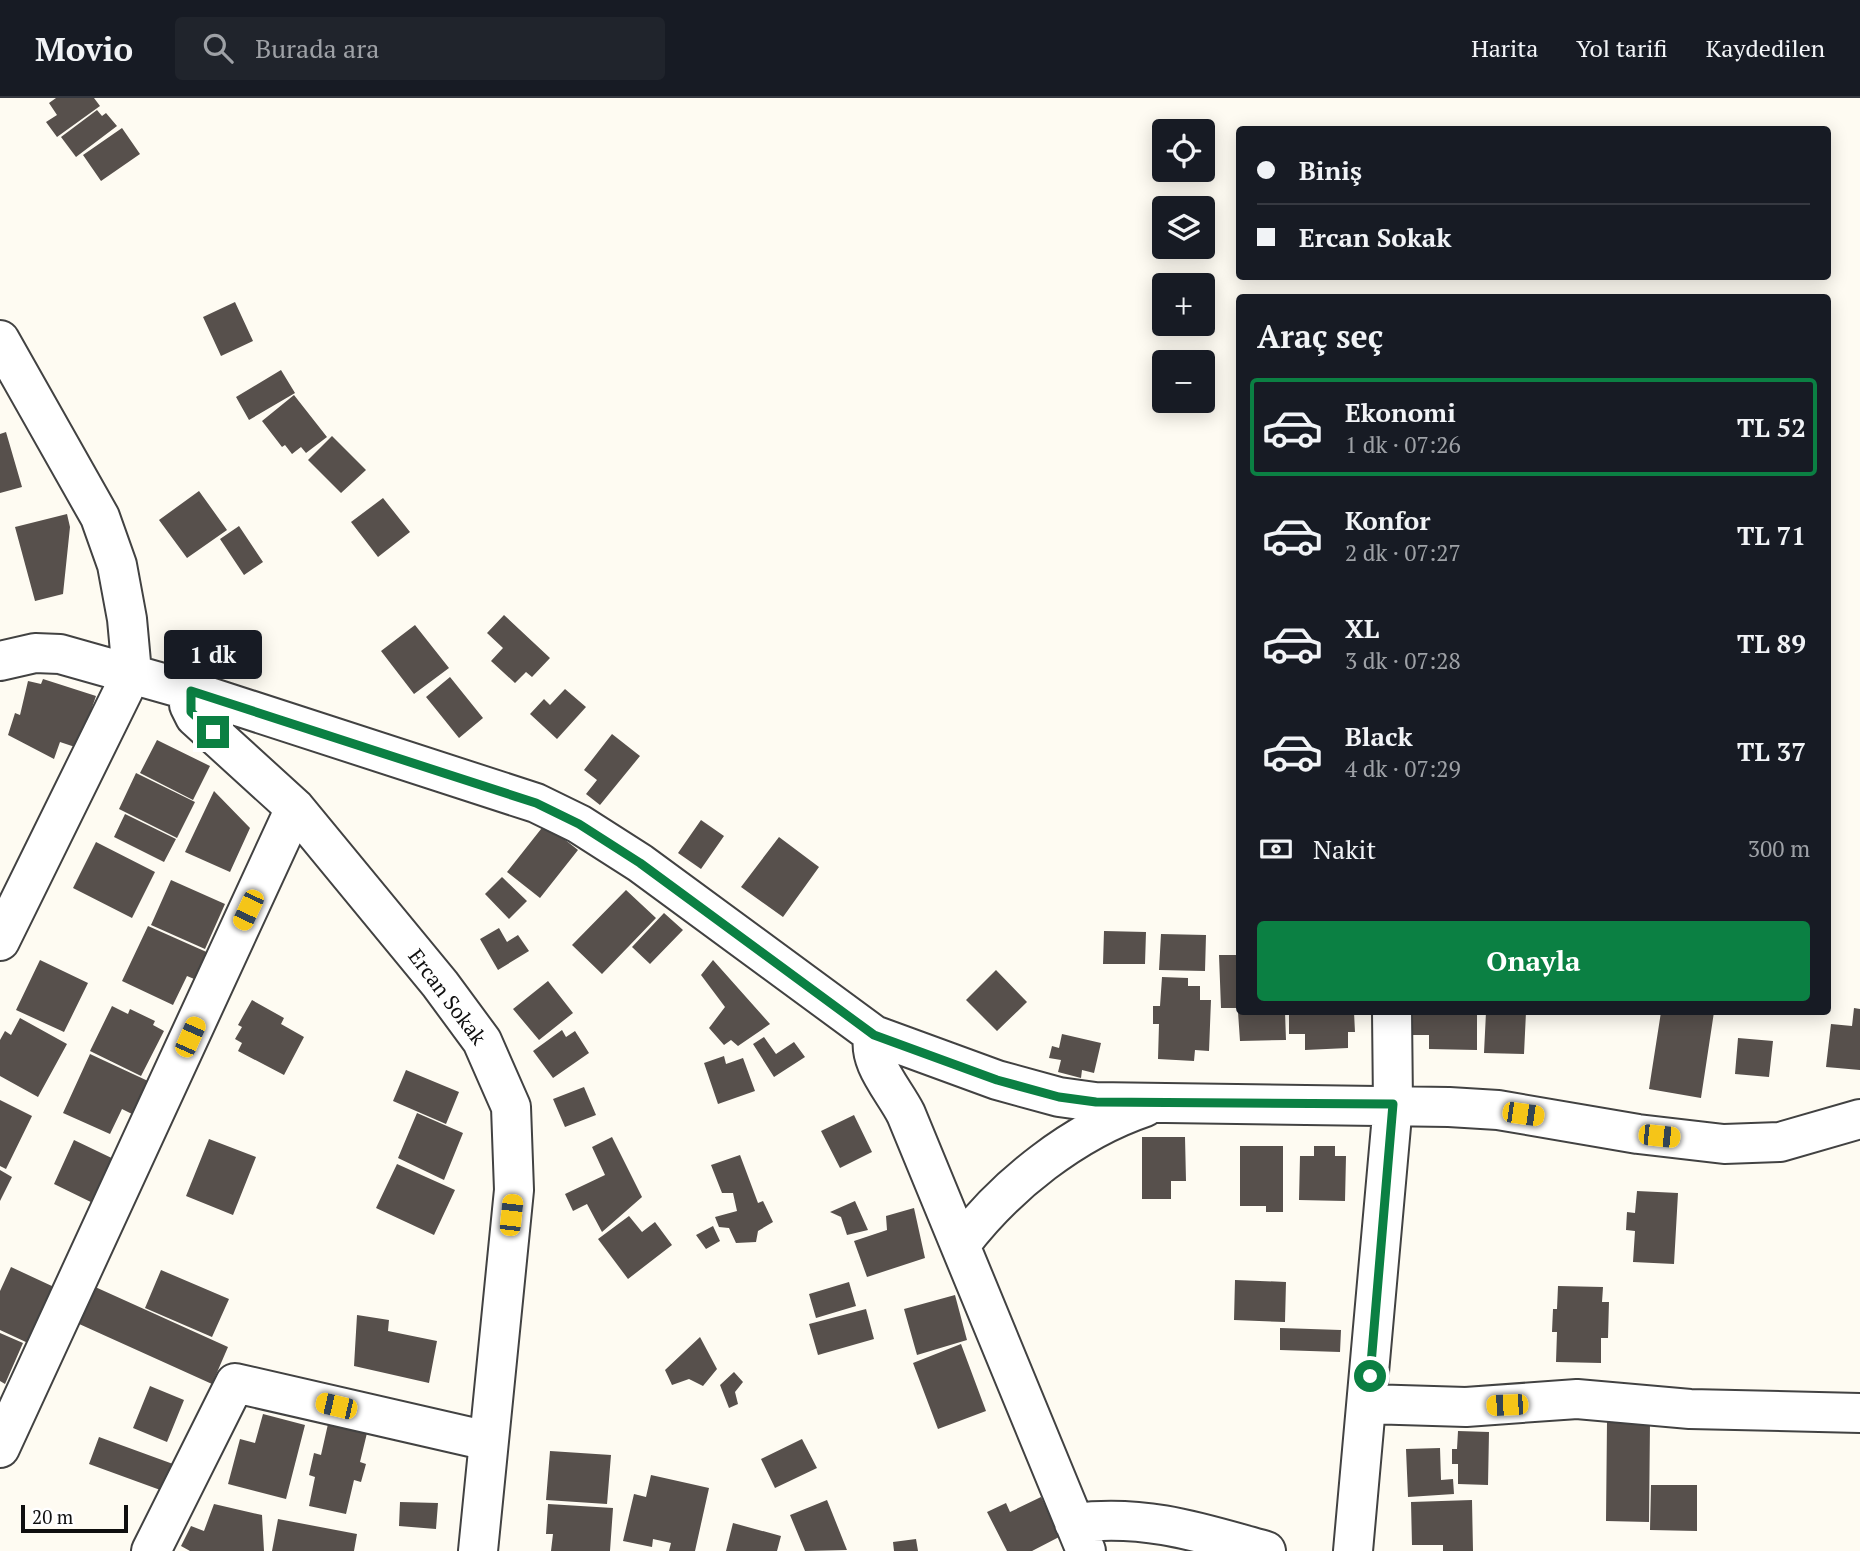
<!DOCTYPE html>
<html lang="tr">
<meta charset="utf-8">
<style>
:root{--surface:#171b24;--page:#20242c;--text:#f1f3f6;--muted:#9ea1a6;--line:#363941;--accent:#0b8043}
body{margin:0;font-family:"PT Serif",serif;background:var(--page);color:var(--text);height:100vh;display:flex;flex-direction:column;font-size:26px;white-space:nowrap}
*{box-sizing:border-box;margin:0}
p{font-size:23px;color:var(--muted)}
.icon{flex:none;width:38px;height:38px;fill:none;stroke:currentColor;stroke-width:2;stroke-linecap:round;stroke-linejoin:round}
.map{position:relative;flex:1;overflow:hidden}
.sheet{position:absolute;left:1236px;top:196px;width:595px;height:721px;display:flex;flex-direction:column;background:var(--surface);border-radius:7px;box-shadow:0 4px 18px #0003}
.sheet>*{flex:none}
.top-card{position:absolute;left:1236px;top:28px;width:595px;height:154px;border-radius:7px;box-shadow:0 4px 18px #0003;display:grid;align-content:center;height:154px;padding:0 21px;background:var(--surface)}
.fabs{position:absolute;left:1152px;top:21px;display:grid;gap:14px}
.fabs a{display:grid;place-items:center;width:63px;height:63px;border-radius:7px;background:var(--surface);box-shadow:0 4px 18px #0003;font-size:35px}
.scale{position:absolute;left:21px;bottom:18px;width:107px;box-sizing:border-box;padding-left:7px;border:4px solid #0f0f0f;border-top:0;font-size:19px;line-height:24px;white-space:nowrap;color:#0f0f0f;-webkit-text-stroke:5px #fff;paint-order:stroke}
.end{position:absolute;width:32px;height:32px;margin:-16px;border:9px solid #0b8043;background:#fff;box-shadow:0 0 0 4px #fff}
.from{border-radius:50%}
.bubble{position:absolute;height:49px;border-radius:7px;background:var(--surface);box-shadow:0 4px 18px #0003;font-size:23px;font-weight:800;line-height:49px;text-align:center}
.car{position:absolute;width:21px;height:42px;margin:-21px -10px;border-radius:9px;box-shadow:0 0 5px 2px #0007;background:linear-gradient(#f5c518 24%,#345 0 40%,#f5c518 0 76%,#345 0 86%,#f5c518 0)}
.top-card b{display:flex;align-items:center;gap:24px;height:66px;font-size:26px}
.top-card b+b{border-top:2px solid var(--line)}
.top-card i{width:18px;height:18px;background:var(--text)}
ul{padding:0;list-style:none}
li{display:flex;align-items:center;gap:21px;height:98px;margin:0 14px 10px;padding:0 7px;border:4px solid transparent;border-radius:7px}
li div{flex:1}
li b{display:block;font-size:26px}
li em{font-style:normal;font-weight:800}
li.active{border-color:var(--accent)}
li>.icon{width:63px;height:63px;stroke-width:1.5}
h2{padding:0 21px;font-size:32px;line-height:84px}
.pay{display:flex;align-items:center;gap:18px;height:77px;padding:0 21px;font-size:26px}
.pay p{margin-inline-start:auto}
.button{display:flex;gap:14px;margin-top:auto;padding:14px 21px}
.button a{flex:1;height:80px;border-radius:7px;background:var(--accent);color:#fff;font-size:28px;font-weight:800;line-height:80px;text-align:center}
header{display:flex;align-items:center;gap:42px;box-sizing:border-box;height:98px;padding:0 35px;background:var(--surface);border-bottom:2px solid var(--line)}
header strong{font-size:33px}
nav{display:flex;gap:38px;margin-inline-start:auto;font-size:24px}
.search{width:490px;height:63px;background:var(--page);display:flex;align-items:center;gap:18px;box-sizing:border-box;padding:0 24px;border-radius:7px;color:var(--muted);font-size:26px}
.map>svg:first-child{display:block}
.building{fill:#57504c}
.lines{fill:none;stroke-linecap:round;stroke-linejoin:round}
.minor-casing{stroke:#424242;stroke-width:42}
.minor{stroke:#fff;stroke-width:38}
.route{stroke:#0b8043;stroke-width:9}
.labels{text-anchor:middle;stroke-width:7;stroke-linejoin:round;paint-order:stroke}
.street-label{font-size:21px;fill:#0f0f0f;stroke:#fff}
</style>
<header>
<strong>Movio</strong>
<div class="search"><svg class="icon" aria-label="search" viewBox="0 0 24 24"><circle cx="10" cy="10" r="6"/><path d="M15 15l6 6"/></svg>Burada ara</div>
<nav><a>Harita</a><a>Yol tarifi</a><a>Kaydedilen</a></nav>
</header>
<div class="map">
<svg width="1860" height="1453" viewBox="0 0 1860 1453">
<rect width="100%" height="100%" fill="#fefbf2"/>
<!-- building -->
<path class="building" d="M56,0H94L100,8L57,39L46,24L57,17L49,5Z
M97,12L102,18L106,15L117,28L76,59L61,39Z
M122,30L140,56L101,83L83,57Z
M235,204L253,243L221,258L203,219Z
M281,272L295,295L249,322L236,299Z
M294,297L327,339L306,355L301,349L292,356L285,347L282,349L262,323Z
M6,334L22,389L0,395V336Z
M332,338L366,372L341,395L308,362Z
M199,393L227,432L187,460L159,422Z
M383,400L410,434L378,459L351,424Z
M67,416L70,429L63,496L35,503L15,429Z
M239,428L263,464L244,477L220,441Z
M504,517L550,560L532,579L526,574L515,585L491,563L503,550L487,535Z
M415,527L449,570L414,596L381,553Z
M450,579L483,620L459,640L426,599Z
M43,581L96,598L78,650L60,644L54,661L8,637L15,615L20,617L28,583L41,586Z
M565,591L586,609L557,641L530,616L544,601L550,607Z
M612,636L640,658L600,707L586,696L597,682L584,672Z
M157,642L210,668L193,702L140,675Z
M136,675L195,704L177,740L119,711Z
M214,693L250,730L230,774L185,754Z
M125,716L176,741L164,764L114,739Z
M701,722L724,738L701,771L678,755Z
M545,726L578,752L540,800L507,774Z
M779,739L819,769L783,819L741,789Z
M96,744L155,774L132,820L73,790Z
M502,779L527,803L509,821L485,796Z
M171,782L225,806L205,851L151,827Z
M626,792L656,820L602,876L572,847Z
M664,815L683,832L650,866L632,849Z
M148,828L211,856L199,883L187,878L173,907L122,883Z
M499,830L507,844L518,837L529,853L498,872L480,841Z
M1104,833L1146,834L1145,866H1103Z
M1161,836L1206,837L1205,873L1159,872Z
M1219,857H1239V910H1221Z
M40,862L88,885L64,934L16,912Z
M713,862L770,926L738,948L731,942L724,947L709,930L725,909L701,877Z
M996,872L1027,904L997,933L966,902Z
M1162,879L1188,880V888H1200V902H1211L1209,953L1195,952L1194,963L1158,961L1159,926H1153V908H1160Z
M548,883L573,915L539,942L513,911Z
M252,902L284,920L281,926L304,939L284,977L238,953L242,945L235,941L242,929L238,927Z
M112,908L128,916L130,911L155,923L153,927L164,933L141,978L90,953Z
M1854,910L1860,911V972L1826,969L1831,926L1852,928Z
M1238,914H1285L1286,942L1240,943Z
M1289,914H1354L1355,934H1348V950L1305,952V936H1289Z
M1408,914H1477V952L1429,951V937H1408Z
M1486,914H1526L1524,956L1484,955Z
M1661,914H1714L1701,1000L1649,991Z
M20,920L67,946L38,999L0,978V942L5,933L11,937Z
M562,932L566,939L575,933L589,955L553,980L533,953Z
M1062,936L1101,945L1094,975L1082,972L1081,980L1058,974L1061,962L1049,960L1052,948L1059,950Z
M764,939L776,956L794,944L805,959L774,979L753,946Z
M1738,940L1773,943L1769,979L1735,976Z
M90,956L148,983L132,1016L122,1011L110,1036L63,1015Z
M724,958L726,966L743,960L755,993L718,1006L704,965Z
M406,972L459,994L446,1026L393,1003Z
M584,989L596,1017L565,1029L553,1001Z
M0,1002L32,1018L6,1071L0,1068Z
M417,1015L463,1035L444,1082L398,1060Z
M854,1017L872,1054L840,1070L821,1033Z
M612,1039L642,1099L602,1134L587,1106L573,1113L565,1096L605,1077L592,1049Z
M1142,1039H1185L1186,1083H1171V1101H1142Z
M209,1041L256,1059L233,1117L186,1098Z
M74,1042L120,1064L99,1108L54,1086Z
M1240,1048H1283V1114H1266V1108H1240Z
M1314,1048H1335V1058H1346L1345,1103L1299,1102L1300,1058H1314Z
M740,1057L758,1105L763,1103L773,1124L758,1133L756,1144L736,1145L729,1130L719,1129L715,1119L737,1113L733,1095H722L711,1067Z
M397,1066L455,1092L434,1137L376,1110Z
M0,1072L12,1079L0,1103Z
M1637,1093L1678,1095L1674,1166L1633,1164L1635,1133L1626,1132L1627,1114L1635,1115Z
M855,1103L868,1132L847,1137L841,1119L830,1114Z
M914,1110L925,1160L867,1179L854,1143L887,1132L886,1118Z
M629,1118L642,1134L655,1124L672,1147L628,1181L598,1141Z
M713,1128L720,1143L706,1151L696,1137Z
M11,1169L54,1189L28,1245L0,1232V1193Z
M161,1172L229,1201L212,1239L145,1210Z
M1235,1182L1286,1184L1285,1224L1234,1222Z
M849,1184L856,1208L816,1220L809,1196Z
M93,1188L228,1249L212,1286L77,1225Z
M1558,1188L1603,1189L1602,1204H1609L1608,1240H1601V1265L1556,1264L1557,1234H1552L1553,1211H1557Z
M955,1197L967,1242L917,1257L904,1211Z
M866,1211L874,1241L818,1257L809,1226Z
M357,1217L389,1222L388,1233L437,1243L429,1285L354,1268Z
M1280,1230L1341,1232L1340,1254L1280,1252Z
M0,1235L23,1245L5,1286L0,1283Z
M700,1239L717,1271L703,1288L689,1281L672,1287L665,1272Z
M961,1246L986,1313L938,1331L913,1265Z
M734,1274L743,1284L735,1294L738,1306L729,1310L720,1287Z
M150,1288L184,1302L167,1344L133,1330Z
M263,1316L305,1327L286,1401L228,1386L240,1341L255,1345Z
M1607,1323H1650L1649,1424L1606,1423Z
M328,1326L367,1335L360,1364L366,1366L361,1384L354,1382L346,1416L309,1408L315,1379L309,1377L314,1355L321,1357Z
M1458,1333L1489,1334L1488,1387L1458,1386V1366H1452V1351H1457Z
M99,1339L173,1366L163,1393L89,1366Z
M802,1341L817,1370L775,1390L761,1361Z
M1440,1350L1441,1382L1453,1381L1454,1396L1408,1399L1406,1351Z
M550,1353L611,1357L607,1406L546,1402Z
M651,1377L709,1390L695,1453H669L671,1445L653,1441L652,1449L623,1443L634,1396L646,1399Z
M1651,1387H1697V1433L1650,1432Z
M1041,1399L1061,1438L1032,1453H1007L987,1414L1006,1405L1010,1414Z
M827,1402L847,1452L805,1453L790,1417Z
M1472,1402L1473,1453H1443V1447H1412L1411,1404Z
M400,1404L438,1405L436,1431L399,1428Z
M214,1406L262,1417L264,1453H190L181,1448L191,1428L204,1433Z
M548,1406L613,1410L610,1453H551L553,1436H546Z
M278,1421L357,1436L354,1453H272Z
M733,1425L781,1438L777,1453H726Z
M916,1441L918,1453H894L893,1444Z"/>
<g class="lines">
<!-- minor casing -->
<g class="minor-casing">
<path id="minor" d="M0,242L100,419L117,467L127,521L132,575L0,843
M0,563L35,555L60,556L191,593L536,705L579,726L640,765L874,937L997,982L1059,999L1095,1004L1449,1009L1498,1012L1638,1036L1724,1046L1780,1044L1860,1021
M191,593L189,607L195,619L295,710L440,886L482,943L511,1009L514,1092L478,1453
M874,937C866,963 894,992 906,1016L1086,1453
M961,1146C1006,1087 1074,1033 1145,1009
M1367,1306L1466,1309L1577,1301L1690,1311L1860,1315
M0,1350L295,710
M1074,1425C1145,1416 1199,1434 1266,1453
M151,1453L235,1285L488,1343
M1353,1453L1393,1006L1392,914"/>
</g>
<!-- minor -->
<use href="#minor" class="minor"/>
</g>
<g class="lines">
<!-- route -->
<path class="route" d="M213,634L191,614V593L536,705L579,726L640,765L874,937L997,982L1059,999L1096,1004L1393,1006L1370,1278"/>
</g>
<g class="labels">
<!-- street labels -->
<g class="street-label">
<text transform="translate(447 899) rotate(53)" y="7">Ercan Sokak</text>
</g>
</g>
</svg>
<div class="fabs">
<a><svg class="icon" aria-label="locate" viewBox="0 0 24 24"><circle cx="12" cy="12" r="6"/><path d="M12 2v4M12 18v4M2 12h4M18 12h4"/></svg></a>
<a><svg class="icon" aria-label="layers" viewBox="0 0 24 24"><path d="M12 4l9 5-9 5-9-5zM3 14l9 5 9-5"/></svg></a>
<a>+</a>
<a>−</a>
</div>
<div class="scale">20 m</div>
<i class="end from" style="left:1370px;top:1278px"></i>
<i class="end" style="left:213px;top:634px"></i>
<div class="bubble" style="left:164px;top:532px;width:98px">1 dk</div>
<i class="car" style="left:248px;top:812px;rotate:205deg"></i>
<i class="car" style="left:190px;top:939px;rotate:24deg"></i>
<i class="car" style="left:1523px;top:1016px;rotate:98deg"></i>
<i class="car" style="left:1659px;top:1038px;rotate:96deg"></i>
<i class="car" style="left:511px;top:1117px;rotate:6deg"></i>
<i class="car" style="left:1507px;top:1307px;rotate:268deg"></i>
<i class="car" style="left:336px;top:1308px;rotate:283deg"></i>
<div class="top-card">
<b><i class="from"></i>Biniş</b>
<b><i></i>Ercan Sokak</b>
</div>
<section class="sheet">
<h2>Araç seç</h2>
<ul>
<li class="active"><svg class="icon" aria-label="car" viewBox="0 0 24 24"><path d="M5 17H2v-5l4-1 3-4h7l3 4 3 1v5h-3M9 17h6M6 11h13"/><circle cx="7" cy="17" r="2"/><circle cx="17" cy="17" r="2"/></svg><div><b>Ekonomi</b><p>1 dk · 07:26</p></div><em>TL 52</em></li>
<li><svg class="icon" aria-label="car" viewBox="0 0 24 24"><path d="M5 17H2v-5l4-1 3-4h7l3 4 3 1v5h-3M9 17h6M6 11h13"/><circle cx="7" cy="17" r="2"/><circle cx="17" cy="17" r="2"/></svg><div><b>Konfor</b><p>2 dk · 07:27</p></div><em>TL 71</em></li>
<li><svg class="icon" aria-label="car" viewBox="0 0 24 24"><path d="M5 17H2v-5l4-1 3-4h7l3 4 3 1v5h-3M9 17h6M6 11h13"/><circle cx="7" cy="17" r="2"/><circle cx="17" cy="17" r="2"/></svg><div><b>XL</b><p>3 dk · 07:28</p></div><em>TL 89</em></li>
<li><svg class="icon" aria-label="car" viewBox="0 0 24 24"><path d="M5 17H2v-5l4-1 3-4h7l3 4 3 1v5h-3M9 17h6M6 11h13"/><circle cx="7" cy="17" r="2"/><circle cx="17" cy="17" r="2"/></svg><div><b>Black</b><p>4 dk · 07:29</p></div><em>TL 37</em></li>
</ul>
<div class="pay"><svg class="icon" aria-label="cash" viewBox="0 0 24 24"><path d="M3 7h18v10H3z"/><circle cx="12" cy="12" r="2"/></svg>Nakit<p>300 m</p></div>
<div class="button"><a>Onayla</a></div>
</section>
</div>
